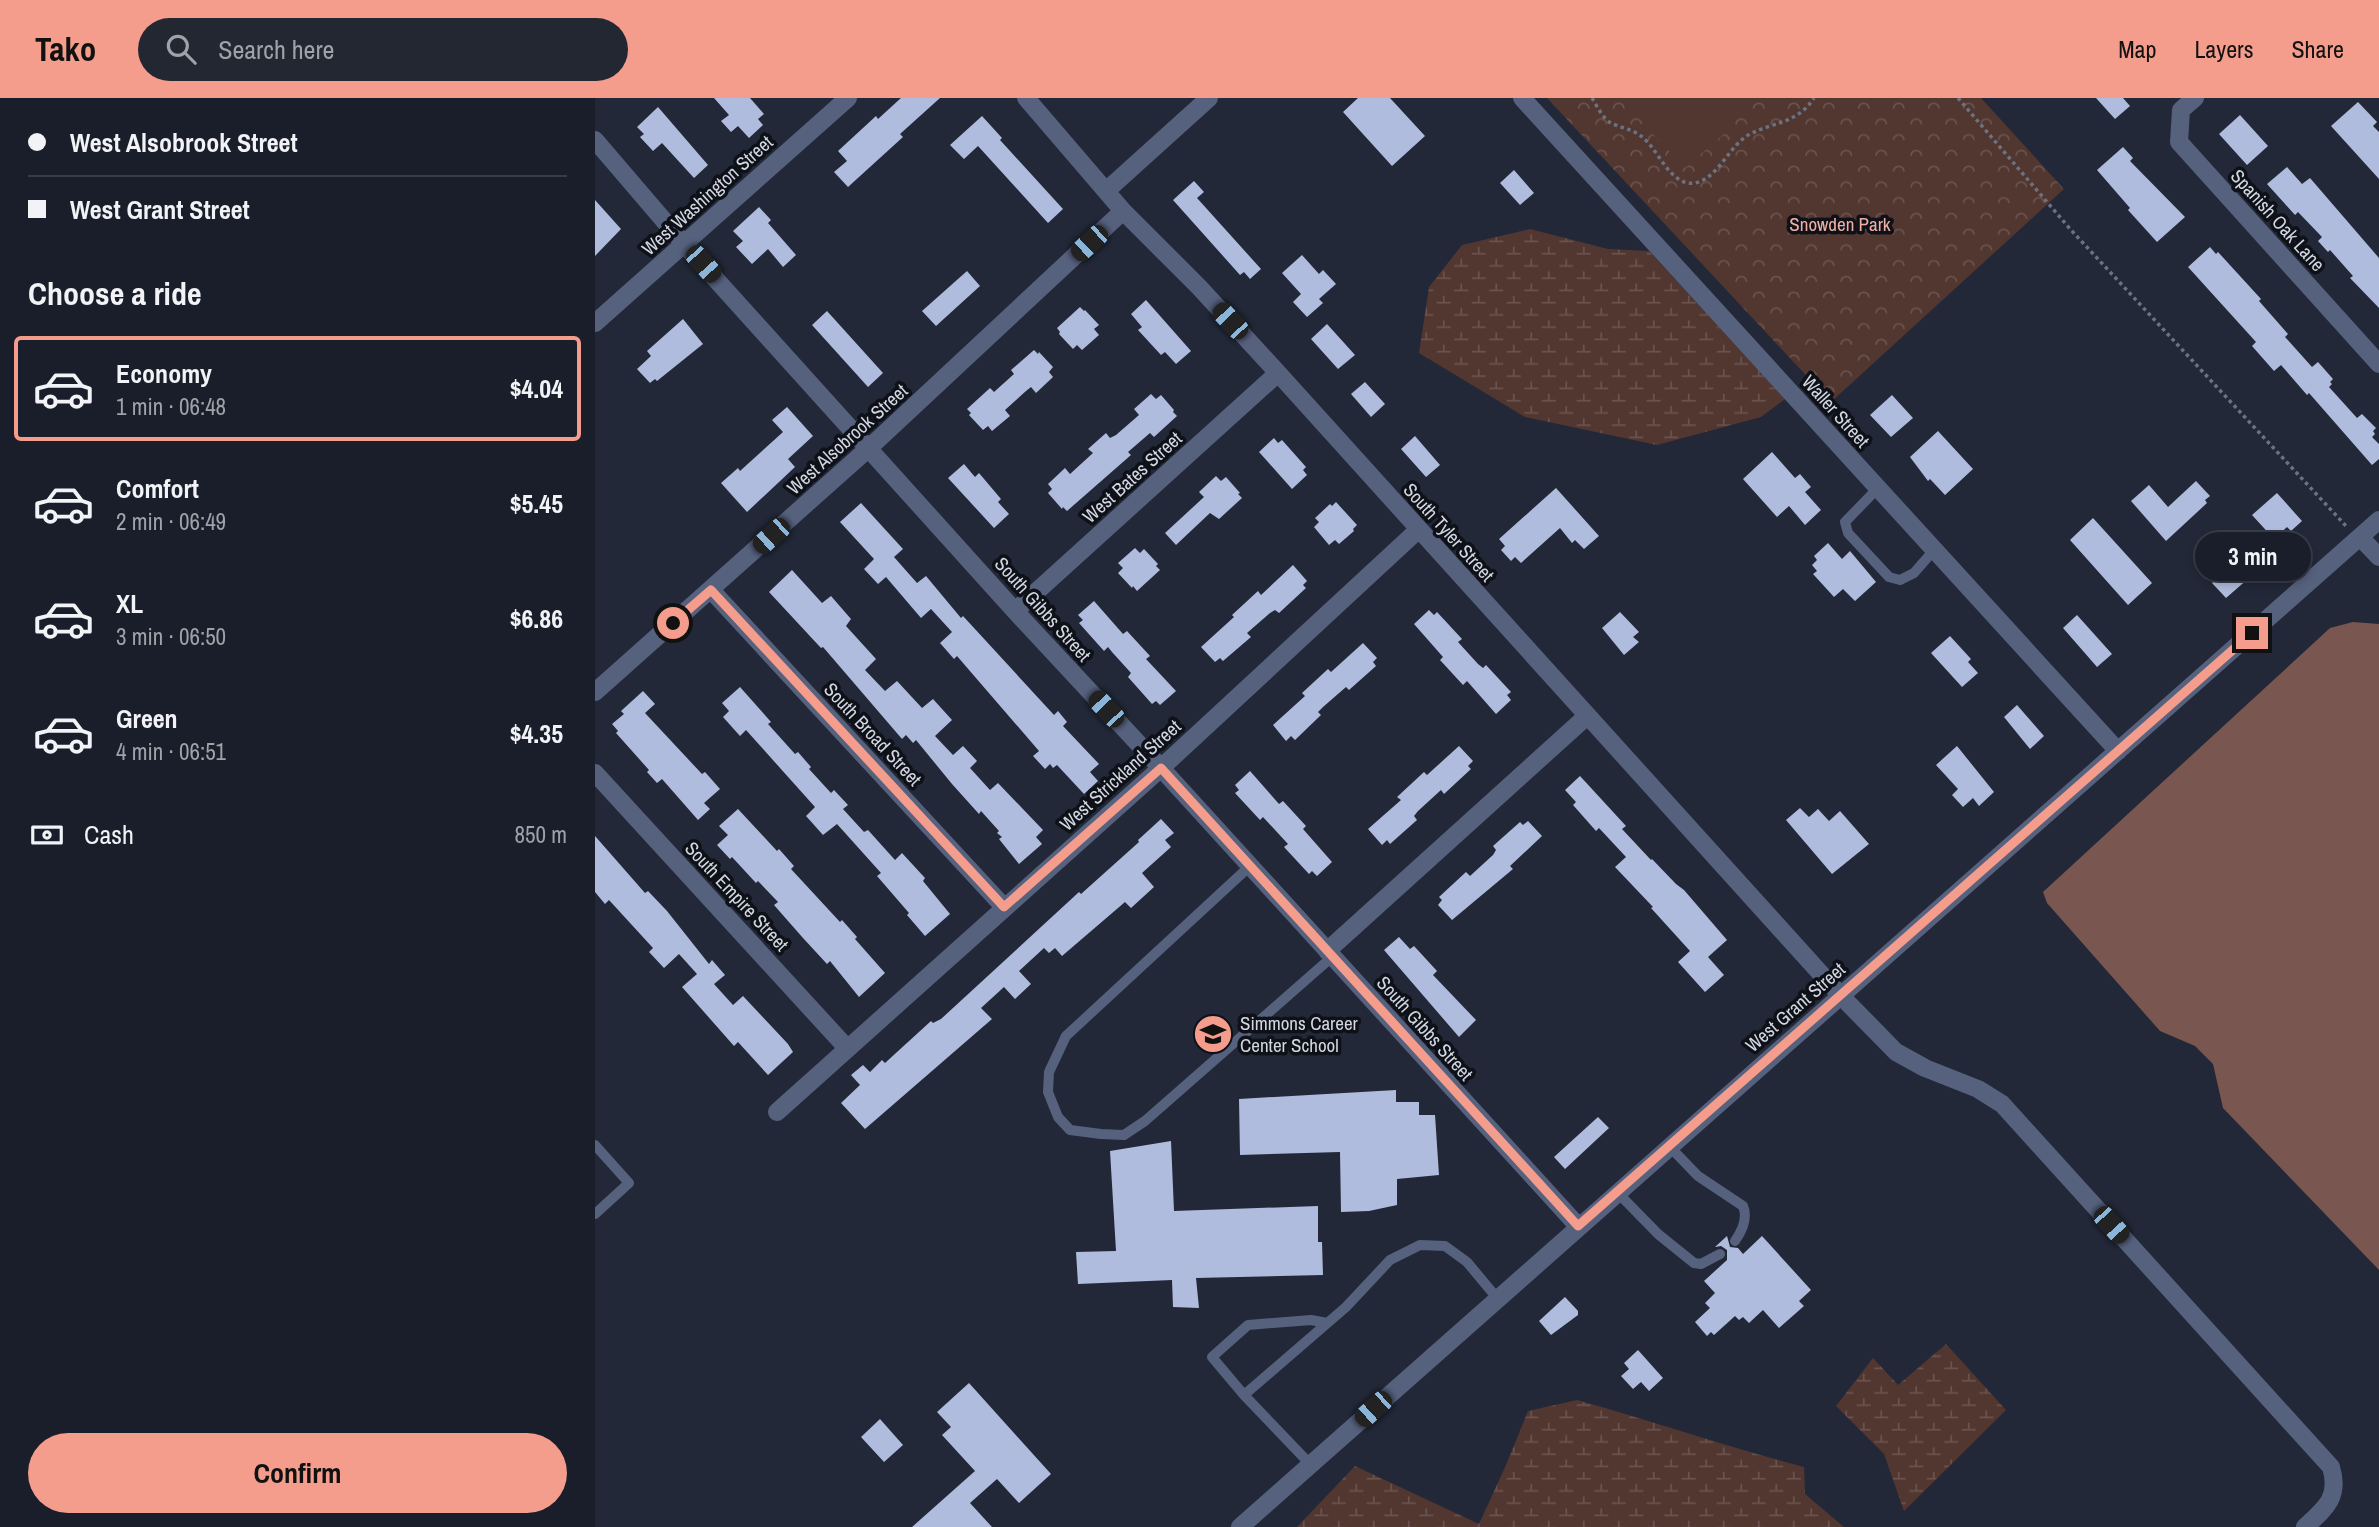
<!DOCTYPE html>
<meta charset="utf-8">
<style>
:root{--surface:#1a1e2a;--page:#232732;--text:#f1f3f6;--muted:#9fa2a8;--line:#383c47;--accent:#f59d8d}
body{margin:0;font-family:"Archivo Narrow",sans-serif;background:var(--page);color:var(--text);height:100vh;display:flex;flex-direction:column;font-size:26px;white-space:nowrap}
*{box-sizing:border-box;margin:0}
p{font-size:23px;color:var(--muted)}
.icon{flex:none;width:38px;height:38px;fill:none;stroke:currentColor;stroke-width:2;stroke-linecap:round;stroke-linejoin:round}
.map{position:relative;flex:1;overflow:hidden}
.sheet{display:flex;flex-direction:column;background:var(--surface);width:595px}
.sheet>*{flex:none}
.hud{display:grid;align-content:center;height:154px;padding:0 28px;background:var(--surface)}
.end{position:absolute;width:32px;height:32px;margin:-16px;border:9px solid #f59d8d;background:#111;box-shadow:0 0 0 4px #111}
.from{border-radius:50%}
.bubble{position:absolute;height:49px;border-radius:24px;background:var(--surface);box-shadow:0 4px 10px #0003,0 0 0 2px var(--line);font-size:23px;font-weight:700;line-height:49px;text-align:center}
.car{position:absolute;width:21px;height:42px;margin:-21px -10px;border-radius:9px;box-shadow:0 0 5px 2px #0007;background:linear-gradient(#222 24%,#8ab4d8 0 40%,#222 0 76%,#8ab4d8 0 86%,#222 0)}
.hud b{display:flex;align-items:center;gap:24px;height:66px;font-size:26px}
.hud b+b{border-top:2px solid var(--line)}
.hud i{width:18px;height:18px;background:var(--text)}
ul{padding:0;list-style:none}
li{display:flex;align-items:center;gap:21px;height:105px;margin:0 14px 10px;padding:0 14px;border:4px solid transparent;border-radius:7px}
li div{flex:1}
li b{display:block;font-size:26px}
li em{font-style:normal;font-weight:700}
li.current{border-color:var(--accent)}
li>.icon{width:63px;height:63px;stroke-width:1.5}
h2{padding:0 28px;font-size:32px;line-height:84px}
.pay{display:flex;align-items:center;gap:18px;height:77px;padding:0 28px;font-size:26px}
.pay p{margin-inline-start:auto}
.button{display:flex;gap:14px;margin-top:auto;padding:14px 28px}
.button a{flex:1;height:80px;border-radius:42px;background:var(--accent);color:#111;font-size:28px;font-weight:700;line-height:80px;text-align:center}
header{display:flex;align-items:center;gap:42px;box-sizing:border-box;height:98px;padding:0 35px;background:var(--accent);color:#111}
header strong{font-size:33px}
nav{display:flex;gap:38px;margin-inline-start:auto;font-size:24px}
.search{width:490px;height:63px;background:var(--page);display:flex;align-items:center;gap:18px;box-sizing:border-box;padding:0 24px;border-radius:38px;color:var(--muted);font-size:26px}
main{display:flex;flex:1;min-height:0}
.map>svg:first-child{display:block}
.wetland{fill:url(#wetland-marsh)}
.park{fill:url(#park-crowns)}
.garden{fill:#523630}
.water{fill:#79564f}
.building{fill:#b0bcdd}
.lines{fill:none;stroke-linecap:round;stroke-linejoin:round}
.path{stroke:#6d7280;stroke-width:3.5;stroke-dasharray:3.5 3.5;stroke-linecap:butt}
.service{stroke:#56617e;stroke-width:10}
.minor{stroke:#56617e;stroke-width:18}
.tertiary{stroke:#56617e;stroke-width:18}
.route{stroke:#f59d8d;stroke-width:9}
.labels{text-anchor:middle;stroke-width:7;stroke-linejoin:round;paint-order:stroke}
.street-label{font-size:19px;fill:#d3d7e2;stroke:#0f1118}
.park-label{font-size:19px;fill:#efafa3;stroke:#0f1118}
.poi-label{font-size:19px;fill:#d3d7e2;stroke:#0f1118;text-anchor:start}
</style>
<header>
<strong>Tako</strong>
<div class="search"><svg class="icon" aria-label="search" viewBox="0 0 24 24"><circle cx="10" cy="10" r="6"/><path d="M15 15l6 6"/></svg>Search here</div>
<nav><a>Map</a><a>Layers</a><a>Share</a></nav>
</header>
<main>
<section class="sheet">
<div class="hud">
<b><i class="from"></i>West Alsobrook Street</b>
<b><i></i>West Grant Street</b>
</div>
<h2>Choose a ride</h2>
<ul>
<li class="current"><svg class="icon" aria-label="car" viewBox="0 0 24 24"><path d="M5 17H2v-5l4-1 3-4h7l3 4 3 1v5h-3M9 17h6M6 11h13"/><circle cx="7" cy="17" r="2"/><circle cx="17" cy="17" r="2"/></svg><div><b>Economy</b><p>1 min · 06:48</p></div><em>$4.04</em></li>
<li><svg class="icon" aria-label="car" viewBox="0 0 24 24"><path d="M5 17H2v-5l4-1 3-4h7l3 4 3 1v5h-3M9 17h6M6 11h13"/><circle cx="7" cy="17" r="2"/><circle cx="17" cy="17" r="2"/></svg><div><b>Comfort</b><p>2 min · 06:49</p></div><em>$5.45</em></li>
<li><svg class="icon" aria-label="car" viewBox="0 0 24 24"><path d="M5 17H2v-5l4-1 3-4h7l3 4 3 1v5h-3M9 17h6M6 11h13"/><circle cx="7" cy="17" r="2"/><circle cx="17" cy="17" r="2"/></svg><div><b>XL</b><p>3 min · 06:50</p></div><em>$6.86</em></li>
<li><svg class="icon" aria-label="car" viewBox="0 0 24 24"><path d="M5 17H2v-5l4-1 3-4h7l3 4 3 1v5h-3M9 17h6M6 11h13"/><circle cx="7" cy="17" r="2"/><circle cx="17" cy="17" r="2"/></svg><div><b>Green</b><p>4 min · 06:51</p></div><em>$4.35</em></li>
</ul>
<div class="pay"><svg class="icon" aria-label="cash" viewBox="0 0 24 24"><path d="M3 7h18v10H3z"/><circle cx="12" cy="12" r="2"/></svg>Cash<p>850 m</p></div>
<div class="button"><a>Confirm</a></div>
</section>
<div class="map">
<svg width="1784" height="1429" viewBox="0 0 1784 1429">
<defs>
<pattern id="wetland-marsh" width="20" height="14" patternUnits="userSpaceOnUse" patternTransform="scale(1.75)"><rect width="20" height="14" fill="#523630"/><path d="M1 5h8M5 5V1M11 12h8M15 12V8" fill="none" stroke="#6a524e"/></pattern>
<pattern id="park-crowns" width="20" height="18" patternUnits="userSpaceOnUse" patternTransform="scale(1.75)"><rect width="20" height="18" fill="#523630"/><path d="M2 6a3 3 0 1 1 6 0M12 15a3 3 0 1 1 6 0" fill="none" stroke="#6a524e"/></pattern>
</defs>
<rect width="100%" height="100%" fill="#222838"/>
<!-- wetland -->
<path class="wetland" d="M935,131L1013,151L1054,153L1190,301L1166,319L1062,347L930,319L824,255L834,189L867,147Z
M1351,1246L1411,1312L1309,1413L1289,1356L1241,1308L1278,1260L1303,1287Z
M982,1302C1058,1323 1132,1349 1209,1369L1210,1396L1249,1429H702L760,1368L884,1426L911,1367L933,1313Z"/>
<!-- park -->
<path class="park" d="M952,0H1386L1469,91L1236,304Z"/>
<!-- garden -->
<path class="garden" d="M1025,0H1158L1132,33L1090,70Z"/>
<!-- water -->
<path class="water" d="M1758,524L1784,526V1172L1628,1010L1618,966L1600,948L1565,933L1452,805L1448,794L1735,530Z"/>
<!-- building -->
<path class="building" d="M119,0H155L169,16L163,21L168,27L154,40L143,28L136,34L126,23L134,17Z
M306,0H345L305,36L308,39L253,89L239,74L252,63L243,53L281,18L283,21Z
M763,0H795L830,38L797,68L748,14Z
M1501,0H1528L1535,8L1520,21Z
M1763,4L1782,24L1778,28L1784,34V81L1736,28Z
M63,9L113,67L99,80L67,45L58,53L45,39L49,36L42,29Z
M1645,17L1673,48L1652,67L1624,36Z
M387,18L407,40L405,42L468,111L453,125L383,48L369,61L355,47Z
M1528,49L1538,60L1535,63L1590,119L1562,144L1533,112L1535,110L1502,72Z
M1692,69L1707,86L1715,80L1784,160V210L1755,180L1758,178L1735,152L1733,154L1723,143L1727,139L1703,114L1700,117L1672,86Z
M919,72L939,95L925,107L905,85Z
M599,83L609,94L602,100L666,171L655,181L649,174L645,177L578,102Z
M0,102L26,131L0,158Z
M164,109L176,122L173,125L201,157L188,169L173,151L157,166L141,149L148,143L138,133Z
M1615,149L1621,156L1623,154L1666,201L1664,203L1693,236L1690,239L1717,269L1723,264L1738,281L1735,284L1737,286L1734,289L1762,320L1767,316L1781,330L1778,333L1780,336L1777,339L1784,346V361L1777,367L1714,295L1712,297L1686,267L1679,273L1657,248L1661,244L1593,169Z
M707,157L724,176L728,172L741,186L724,201L728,205L712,219L698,204L706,196L687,175Z
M372,173L385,188L341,228L327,213Z
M551,202L596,253L581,266L570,254L566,257L543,232L547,229L536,216Z
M485,209L489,213L490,212L504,227L499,231L504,237L487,252L482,247L478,251L464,236L465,234L462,230Z
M232,213L288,275L273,289L217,227Z
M88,221L108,246L62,283L60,281L55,285L42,271L56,258L52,253Z
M732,226L760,257L743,271L716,241Z
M439,252L443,256L444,254L458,269L454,274L458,279L441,295L436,289L431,293L410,312L415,318L397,333L393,328L388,332L374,317L376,315L372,311L395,290L399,294L419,276L416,272Z
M770,284L790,306L776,319L756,296Z
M556,296L561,301L566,297L579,312L578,314L582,318L559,339L555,335L533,354L536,357L472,413L468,409L467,411L453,395L457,391L453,386L470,370L475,376L498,355L493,351L511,335L515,340L521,337L544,317L539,311Z
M1297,297L1318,320L1296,339L1275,317Z
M192,309L218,338L193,361L200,369L152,414L126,385L143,370L145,373L188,334L177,322Z
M1343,333L1378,371L1350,397L1335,381L1333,383L1315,359Z
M820,338L845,367L831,379L806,351Z
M679,340L683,345L687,342L711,369L708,372L712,377L697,391L664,354Z
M1177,354L1200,380L1205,376L1216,389L1210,394L1226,412L1210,427L1194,408L1182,419L1148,381Z
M369,366L380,379L384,375L406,401L403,404L414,416L399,430L353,380Z
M621,378L626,383L631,379L645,395L643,396L647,400L624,421L615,415L581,447L570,435L609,399L604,394Z
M1601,383L1615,398L1610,402L1612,405L1571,443L1536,403L1554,387L1573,409Z
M961,390L1004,438L989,451L980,442L977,445L965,430L926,465L920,459L916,463L906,452L910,448L904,441Z
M1682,395L1707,423L1696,433L1692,429L1679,441L1657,417Z
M741,404L762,427L758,431L759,433L744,446L740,442L734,447L719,429L724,424L720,420L735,406L737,408Z
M266,405L308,451L299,459L322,485L331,478L366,520L368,518L459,617L463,613L472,624L468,628L504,666L495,674L503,683L489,696L462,667L458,670L455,666L450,671L438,658L444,653L362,558L359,561L345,545L357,534L336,511L326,520L291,479L283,486L269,471L279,461L245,424Z
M1498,420L1557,485L1533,507L1475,442Z
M1233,445L1247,461L1255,453L1281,484L1260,503L1248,491L1239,499L1218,476L1222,473L1217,467L1222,462L1219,458Z
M540,450L545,455L549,451L563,466L561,468L565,472L542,493L538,488L537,490L523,475L528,470L523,465Z
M1640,465L1654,480L1631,500L1617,485Z
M698,467L712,483L708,487L711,490L684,515L680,512L675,515L652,535L656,539L628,563L625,560L620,564L606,549L639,519L637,517L663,493L666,497Z
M197,472L227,505L236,498L256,521L251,528L281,561L270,572L290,593L302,583L327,610L338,601L357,622L340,638L358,657L368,648L382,663L375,670L395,692L403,685L448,732L441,739L447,746L424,766L404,741L407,739L402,735L404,733L386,713L384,716L357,686L321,642L318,645L311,637L307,641L228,549L226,550L174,494Z
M499,503L528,536L532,533L555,558L551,561L581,593L565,607L561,603L557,606L533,579L536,575L517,554L513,549L509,553L484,525L488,522L483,517Z
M834,512L839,517L842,514L867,541L863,544L883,566L888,570L891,567L916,594L912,597L916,602L901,616L872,583L868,587L845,562L848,559L819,526Z
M1025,514L1044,534L1038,539L1044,544L1029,557L1007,530Z
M1482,517L1517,556L1502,569L1468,530Z
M1355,538L1376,561L1373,564L1383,575L1367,589L1336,555Z
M768,545L782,560L778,564L781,568L754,592L751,589L728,609L723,614L726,617L700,642L696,638L691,643L678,627L710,598L707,595L733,571L736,574Z
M145,589L176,624L173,626L200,656L203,654L216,669L214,671L236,695L239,692L253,707L248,711L269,734L273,732L300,762L307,755L330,780L328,783L355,816L330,838L312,817L314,815L282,778L286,775L242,726L228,737L211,718L220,709L151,632L145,638L128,619L134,613L127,605Z
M48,593L60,606L50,615L107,676L110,674L125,691L109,705L115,711L103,722L67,681L62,685L52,674L54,672L21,635L23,633L17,626L29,616L26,613Z
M1422,607L1449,638L1435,651L1409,619Z
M864,648L878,663L873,668L876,671L849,696L846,692L823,713L819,718L822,722L795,746L792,742L787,747L773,731L806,702L802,699L829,674L832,677Z
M1362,648L1399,694L1384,708L1378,700L1368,709L1357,697L1363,691L1341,667Z
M655,673L684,706L688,703L711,728L708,731L737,764L722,778L717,773L714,776L689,749L693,746L668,719L665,722L640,695L644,692L640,687Z
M985,678L1031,728L1027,731L1056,762L1057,761L1081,786L1089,792L1132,842L1113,859L1129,877L1110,894L1083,864L1095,853L1056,810L1058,809L1020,769L1031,759L1004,730L1001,733L978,707L981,704L970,692Z
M1205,710L1214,719L1223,711L1234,723L1245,713L1274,746L1237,776L1191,722Z
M143,711L182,753L184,751L199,768L196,771L245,824L247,822L262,839L260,841L290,875L264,899L235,863L232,866L208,840L179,807L183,804L163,783L161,785L137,759L135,761L122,747L133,737L124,728Z
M566,721L579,735L570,742L576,749L547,775L559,789L536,810L530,804L467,858L460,850L454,855L449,850L424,873L436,886L420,901L409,889L386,910L397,921L270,1031L246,1005L265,987L256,977L268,967L275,974L287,962L290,965L336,923L338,925L346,921L484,794L486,796L544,744L543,742Z
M933,723L947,738L915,768L918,771L857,822L843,807L847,802L844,799L871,774L875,778L898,757L901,752L898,748L925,724L928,727Z
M0,738L50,795L53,793L72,813L114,866L117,862L130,877L119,886L138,907L148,898L193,946L198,954L173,977L143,944L139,948L87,889L102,876L84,856L69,870L54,854L58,850L14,802L10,806L0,794Z
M804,839L815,851L819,848L842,873L838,877L881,922L864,939L789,852Z
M801,992V1004H824V1017H840L844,1077L802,1081V1107L774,1113L746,1114L745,1054L645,1057L644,1001Z
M1003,1019L1014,1030L970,1071L959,1059Z
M576,1043L579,1113L723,1108V1144H727L728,1177L601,1180L604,1210L578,1209L577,1182L483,1186L481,1154L521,1153L515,1053Z
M1132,1138L1135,1149L1143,1150L1148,1156L1167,1138L1216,1192L1204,1203L1209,1208L1184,1230L1168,1212L1154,1225L1148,1219L1144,1222L1140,1218L1119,1237L1116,1234L1112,1238L1100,1224L1115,1210L1110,1205L1120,1195L1109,1183L1132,1162V1152L1126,1148L1120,1149Z
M970,1199L983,1213V1217L956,1237L944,1223Z
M1043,1252L1068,1280L1054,1293L1046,1284L1038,1291L1026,1278L1034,1271L1029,1265Z
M374,1285L456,1376L424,1405L402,1381L375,1405L397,1429H317L380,1373L347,1337L356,1329L342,1314Z
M285,1321L308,1347L289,1364L266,1339Z"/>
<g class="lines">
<!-- path -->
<path class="path" d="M997,0C1002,8 1008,21 1016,25C1026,30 1037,31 1046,38C1063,50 1075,89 1100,85C1124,80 1134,47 1155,36C1179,24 1203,25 1219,0
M1363,0L1476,132L1751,428"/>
<!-- service -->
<path class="service" d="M1283,390L1250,424L1253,435L1294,479L1305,482L1319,475L1339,452
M655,768L471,938L454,974L453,994L463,1019L475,1032L506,1036L529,1037L550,1023L737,859
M0,1047L34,1085L0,1116
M1074,1048L1103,1078L1148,1108C1153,1120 1147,1133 1140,1143
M1022,1094L1063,1136L1099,1165L1106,1166L1125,1156
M649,1297L617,1259L653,1227L716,1222L732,1225
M715,1366L649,1297L751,1209L795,1162L825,1147L850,1148L872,1164L902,1200"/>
<!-- minor -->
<path class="minor" d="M431,0L528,113L604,189L683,275L1246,898L1301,954L1330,970L1383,991L1407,1006L1736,1369C1745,1399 1731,1410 1710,1429
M927,0L1523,653
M1600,0L1586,12L1584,44L1784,266
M0,42L89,146L420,513L566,670L983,1128
M511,93L614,0
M0,225L253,0
M116,492L409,809
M420,513L683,275
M0,594L275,349L528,113
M0,675L252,950
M732,853L992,618
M182,1014L566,670L823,432"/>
<!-- tertiary -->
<path class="tertiary" d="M1765,439L1784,459
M645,1429L1784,422"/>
</g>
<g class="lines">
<!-- route -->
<path class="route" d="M78,525L116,492L409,809L566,670L983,1128L1657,535"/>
</g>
<!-- icons -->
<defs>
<g id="school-disc" transform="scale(2.0125)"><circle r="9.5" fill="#f59d8d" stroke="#0f1118"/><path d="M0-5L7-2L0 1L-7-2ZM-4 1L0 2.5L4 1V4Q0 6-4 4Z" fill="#111"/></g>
</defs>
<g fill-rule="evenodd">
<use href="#school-disc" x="618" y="936"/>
</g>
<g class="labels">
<!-- street labels -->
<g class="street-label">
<text transform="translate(112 97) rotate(-42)" y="7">West Washington Street</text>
<text transform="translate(1683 122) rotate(48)" y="7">Spanish Oak Lane</text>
<text transform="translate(1241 313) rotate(48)" y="7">Waller Street</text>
<text transform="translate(252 341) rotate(-42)" y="7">West Alsobrook Street</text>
<text transform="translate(537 379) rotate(-42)" y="7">West Bates Street</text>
<text transform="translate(854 434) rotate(48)" y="7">South Tyler Street</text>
<text transform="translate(448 511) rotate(48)" y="7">South Gibbs Street</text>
<text transform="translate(278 636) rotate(47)" y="7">South Broad Street</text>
<text transform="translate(525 677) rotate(-42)" y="7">West Strickland Street</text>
<text transform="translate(142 798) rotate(47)" y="7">South Empire Street</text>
<text transform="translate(1200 909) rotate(-41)" y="7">West Grant Street</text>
<text transform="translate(830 930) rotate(48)" y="7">South Gibbs Street</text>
</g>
<!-- park labels -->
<g class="park-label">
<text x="1245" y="133">Snowden Park</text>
</g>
<!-- poi labels -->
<g class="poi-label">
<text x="645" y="932">Simmons Career<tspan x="645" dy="22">Center School</tspan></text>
</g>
</g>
</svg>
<i class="end from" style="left:78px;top:525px"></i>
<i class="end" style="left:1657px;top:535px"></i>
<div class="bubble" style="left:1600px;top:434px;width:116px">3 min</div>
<i class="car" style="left:494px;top:145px;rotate:227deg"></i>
<i class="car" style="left:108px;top:166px;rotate:138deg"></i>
<i class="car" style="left:635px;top:223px;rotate:317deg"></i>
<i class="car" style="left:176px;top:438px;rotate:228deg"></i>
<i class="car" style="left:511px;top:611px;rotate:317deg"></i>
<i class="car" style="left:1516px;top:1127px;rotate:138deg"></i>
<i class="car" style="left:778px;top:1311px;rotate:228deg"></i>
</div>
</main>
